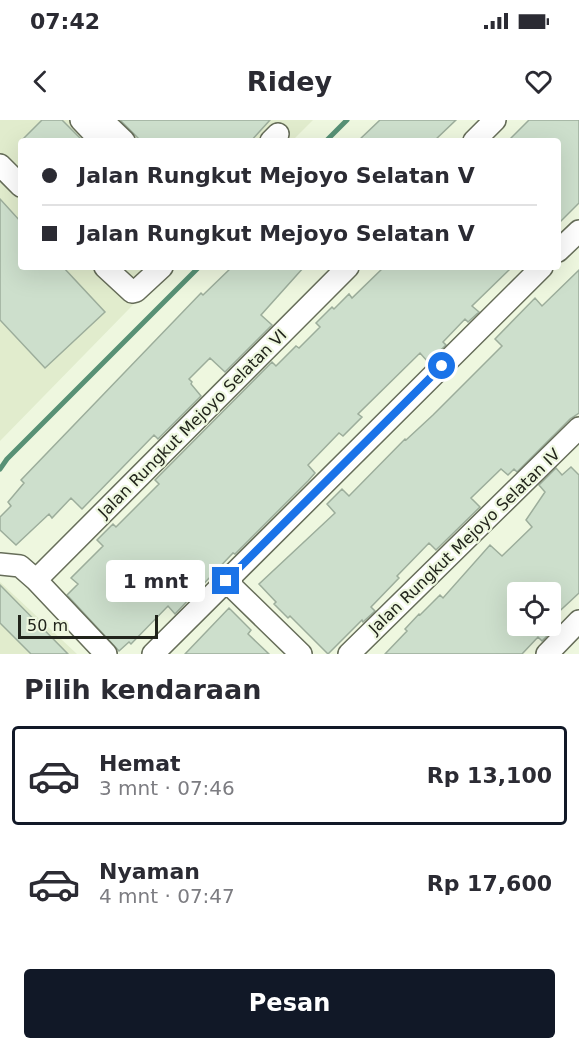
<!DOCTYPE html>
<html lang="id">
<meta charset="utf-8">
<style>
:root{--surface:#fff;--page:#f7f7f7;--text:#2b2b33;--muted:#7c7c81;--line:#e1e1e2;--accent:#111827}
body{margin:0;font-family:"DejaVu Sans",sans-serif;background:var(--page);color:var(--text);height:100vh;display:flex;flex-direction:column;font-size:22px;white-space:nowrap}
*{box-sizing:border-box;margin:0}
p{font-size:20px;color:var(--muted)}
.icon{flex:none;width:33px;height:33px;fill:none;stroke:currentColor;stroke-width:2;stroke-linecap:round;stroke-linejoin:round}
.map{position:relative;height:534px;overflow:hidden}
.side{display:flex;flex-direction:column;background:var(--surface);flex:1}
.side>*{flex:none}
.top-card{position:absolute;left:18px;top:18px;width:543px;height:132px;border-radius:6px;box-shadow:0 6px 24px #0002;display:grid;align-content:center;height:132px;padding:0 24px;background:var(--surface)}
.buttons{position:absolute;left:507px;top:462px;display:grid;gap:12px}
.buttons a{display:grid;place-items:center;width:54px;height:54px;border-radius:6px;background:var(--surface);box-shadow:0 6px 24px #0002;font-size:30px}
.scale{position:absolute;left:18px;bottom:15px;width:140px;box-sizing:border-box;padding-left:6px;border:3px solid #21241b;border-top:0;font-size:16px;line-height:21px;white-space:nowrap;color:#21241b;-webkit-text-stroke:4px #eef7df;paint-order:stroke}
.end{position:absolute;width:27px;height:27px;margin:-14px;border:8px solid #1a73e8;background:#fff;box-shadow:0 0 0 3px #fff}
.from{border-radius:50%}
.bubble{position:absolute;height:42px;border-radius:6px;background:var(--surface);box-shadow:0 6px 24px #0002;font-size:20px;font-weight:700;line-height:42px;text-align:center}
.top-card b{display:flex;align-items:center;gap:21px;height:57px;font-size:22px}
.top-card b+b{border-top:2px solid var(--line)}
.top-card i{width:15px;height:15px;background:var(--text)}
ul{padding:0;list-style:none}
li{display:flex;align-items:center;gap:18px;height:99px;margin:0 12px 9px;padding:0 12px;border:3px solid transparent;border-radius:6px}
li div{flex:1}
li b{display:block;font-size:22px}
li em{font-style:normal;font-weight:700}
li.current{border-color:var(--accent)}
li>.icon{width:54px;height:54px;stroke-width:1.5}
h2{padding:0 24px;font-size:27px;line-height:72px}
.cta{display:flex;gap:12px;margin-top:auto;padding:12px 24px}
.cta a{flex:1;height:69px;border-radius:6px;background:var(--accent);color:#fff;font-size:24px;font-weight:700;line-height:69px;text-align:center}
.status{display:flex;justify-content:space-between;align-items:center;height:42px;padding:0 30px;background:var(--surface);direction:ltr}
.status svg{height:16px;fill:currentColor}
header{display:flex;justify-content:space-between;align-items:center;height:78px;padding:0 24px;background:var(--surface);font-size:27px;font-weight:700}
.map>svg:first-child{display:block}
.built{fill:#e1eccd}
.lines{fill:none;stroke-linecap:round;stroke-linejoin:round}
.stream{stroke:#579175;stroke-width:5}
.building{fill:#cddfcc;stroke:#9cad9b;stroke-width:1.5}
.minor-casing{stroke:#666d59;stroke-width:24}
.minor{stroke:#fff;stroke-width:21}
.route{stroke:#1a73e8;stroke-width:8}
.labels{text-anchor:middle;stroke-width:4.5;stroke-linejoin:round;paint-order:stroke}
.street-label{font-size:16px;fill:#21241b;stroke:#eef7df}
</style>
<div class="status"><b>07:42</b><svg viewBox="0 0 49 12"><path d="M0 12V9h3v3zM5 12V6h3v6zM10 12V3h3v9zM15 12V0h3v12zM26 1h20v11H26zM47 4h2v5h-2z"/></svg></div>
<header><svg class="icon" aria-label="back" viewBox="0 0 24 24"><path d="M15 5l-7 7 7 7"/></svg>Ridey<svg class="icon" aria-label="heart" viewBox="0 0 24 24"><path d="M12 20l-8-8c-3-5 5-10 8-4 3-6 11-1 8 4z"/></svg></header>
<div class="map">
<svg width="579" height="534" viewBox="0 0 579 534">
<rect width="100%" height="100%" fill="#eef7df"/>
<!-- built -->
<path class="built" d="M0,0H313L292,21H21V147H170L0,321Z
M0,462L77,534H0Z"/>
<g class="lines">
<!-- stream -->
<path class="stream" d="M326,21L347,0
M0,349L7,339L199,147"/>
</g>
<!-- building -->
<path class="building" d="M42,0H62L83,21H21Z
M120,0H270L251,21H141Z
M380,0H456L434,21H358Z
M529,0H579V83L558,104V21H508Z
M0,79L21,102V147H63L105,192L45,248L0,200Z
M232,147H304L261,195L272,205L225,252L210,238L189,259L192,262L191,264L201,276L158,319L154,315L82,389L71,378L52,398L49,394L16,425L0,410V397L11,386L8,382L24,363L21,360L201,173L203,175Z
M384,147H512L472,186L479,192L468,202L465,199L443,222L446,225L428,242L420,233L358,294L362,297L343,316L339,313L308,345L315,353L308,361L235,434L233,433L175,494L168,486L131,524L129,522L119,531L67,475L78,464L71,458L103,426L97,420L113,404L116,407L159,364L155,360L272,242L276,246L296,226L299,228L320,207L316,203L332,187L334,189L349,174L352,178Z
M579,150V293L570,299L517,352L514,349L508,355L501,349L471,378L480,387L436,430L429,423L397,456L399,458L371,487L375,491L363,502L362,500L328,534L290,496L288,498L274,484L276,482L259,464L335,393L327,384L342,369L349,376L405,319L406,320L433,295L502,226L495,219L535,178L542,186Z
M571,347L579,355V473L550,500V472H518V506H557L542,521L538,517L522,534H385L407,511L405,509L419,494L420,495L440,475L443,478L490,425L502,436L532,407L526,400L545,372L539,365L556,348L562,355Z
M0,465L68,534H31L0,503Z
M229,488L251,510L248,514L269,534H185Z"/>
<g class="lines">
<!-- minor casing -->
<g class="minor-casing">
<path id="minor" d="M81,0L101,21
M102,0L124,21
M271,21L278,14
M474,21L495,0
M0,45L21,66
M558,131L579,111
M105,147L132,172L136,171L162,147
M0,444L20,446L36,460L106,534
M36,460L348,147
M226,461L301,534
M153,534L542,147
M349,534L579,308
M547,534L579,501"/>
</g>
<!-- minor -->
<use href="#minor" class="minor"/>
</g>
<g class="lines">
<!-- route -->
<path class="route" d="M226,461L442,246"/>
</g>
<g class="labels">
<!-- street labels -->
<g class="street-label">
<text transform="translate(192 303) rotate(-45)" y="6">Jalan Rungkut Mejoyo Selatan VI</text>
<text transform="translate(464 421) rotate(-44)" y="6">Jalan Rungkut Mejoyo Selatan IV</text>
</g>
</g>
</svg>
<div class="buttons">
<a><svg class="icon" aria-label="locate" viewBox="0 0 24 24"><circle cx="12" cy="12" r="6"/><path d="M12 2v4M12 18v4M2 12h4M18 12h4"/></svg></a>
</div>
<div class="scale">50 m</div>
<i class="end from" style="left:442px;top:246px"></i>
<i class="end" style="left:226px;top:461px"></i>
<div class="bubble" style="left:106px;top:440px;width:99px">1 mnt</div>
<div class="top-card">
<b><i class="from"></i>Jalan Rungkut Mejoyo Selatan V</b>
<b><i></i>Jalan Rungkut Mejoyo Selatan V</b>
</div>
</div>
<section class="side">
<h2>Pilih kendaraan</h2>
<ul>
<li class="current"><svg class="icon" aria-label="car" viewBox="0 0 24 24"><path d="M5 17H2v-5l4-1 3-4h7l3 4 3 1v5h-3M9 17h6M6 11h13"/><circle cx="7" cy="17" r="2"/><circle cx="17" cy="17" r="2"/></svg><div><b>Hemat</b><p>3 mnt · 07:46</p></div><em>Rp 13,100</em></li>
<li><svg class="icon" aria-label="car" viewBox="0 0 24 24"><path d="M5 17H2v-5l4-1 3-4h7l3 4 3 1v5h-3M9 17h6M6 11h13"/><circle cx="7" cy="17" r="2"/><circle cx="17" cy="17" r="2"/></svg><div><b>Nyaman</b><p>4 mnt · 07:47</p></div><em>Rp 17,600</em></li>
</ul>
<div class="cta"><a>Pesan</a></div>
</section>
